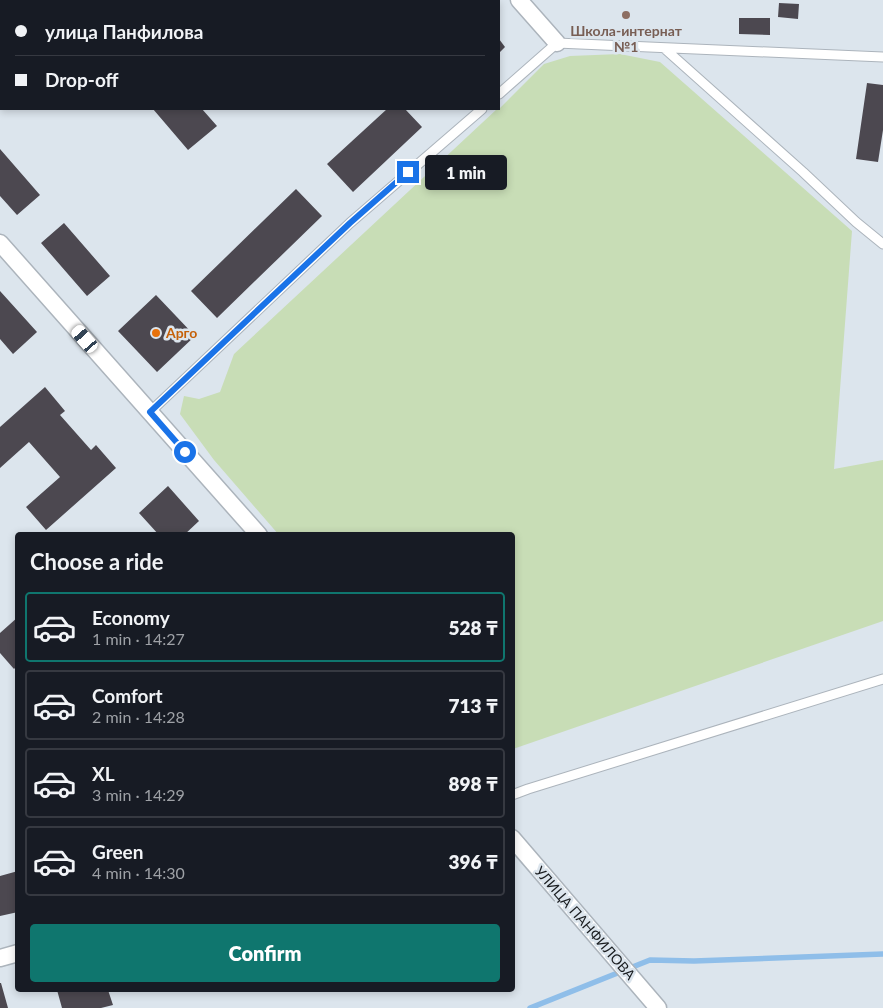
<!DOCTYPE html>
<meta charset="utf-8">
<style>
:root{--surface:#171b24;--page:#20242c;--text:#f1f3f6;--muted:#9ea1a6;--line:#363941;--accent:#0f766e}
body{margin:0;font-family:Lato,sans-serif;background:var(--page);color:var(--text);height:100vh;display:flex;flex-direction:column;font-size:19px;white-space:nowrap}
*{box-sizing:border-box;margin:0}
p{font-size:16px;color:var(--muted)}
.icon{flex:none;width:28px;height:28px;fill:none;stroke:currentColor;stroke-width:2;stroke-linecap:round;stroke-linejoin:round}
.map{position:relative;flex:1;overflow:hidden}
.sheet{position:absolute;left:15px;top:532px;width:500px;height:460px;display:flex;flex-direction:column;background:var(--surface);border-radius:5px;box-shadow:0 2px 8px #0003}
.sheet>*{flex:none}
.guide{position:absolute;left:0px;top:0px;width:500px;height:110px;box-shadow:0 2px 8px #0003;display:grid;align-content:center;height:110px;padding:0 15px;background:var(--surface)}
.end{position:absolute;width:22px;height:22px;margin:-11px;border:6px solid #1a73e8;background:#fff;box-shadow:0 0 0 2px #fff}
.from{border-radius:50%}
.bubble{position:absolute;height:35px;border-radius:5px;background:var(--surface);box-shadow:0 2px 8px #0003;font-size:16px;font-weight:800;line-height:35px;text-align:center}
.car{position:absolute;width:15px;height:30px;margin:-15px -8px;border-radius:6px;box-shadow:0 0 4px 1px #0007;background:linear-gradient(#fff 24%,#345 0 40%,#fff 0 76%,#345 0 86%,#fff 0)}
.guide b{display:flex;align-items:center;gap:18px;height:48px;font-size:19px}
.guide b+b{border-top:1px solid var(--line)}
.guide i{width:12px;height:12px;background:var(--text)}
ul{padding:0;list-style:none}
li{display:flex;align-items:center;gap:15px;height:70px;margin:0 10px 8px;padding:0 5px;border:2px solid var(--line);border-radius:5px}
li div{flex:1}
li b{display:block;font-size:19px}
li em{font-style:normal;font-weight:800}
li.active{border-color:var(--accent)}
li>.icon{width:45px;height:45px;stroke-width:1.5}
h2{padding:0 15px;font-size:22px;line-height:60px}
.cta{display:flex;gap:10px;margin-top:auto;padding:10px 15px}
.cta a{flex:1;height:58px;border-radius:5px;background:var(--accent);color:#fff;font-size:20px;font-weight:800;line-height:58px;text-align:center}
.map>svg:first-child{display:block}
.green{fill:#c8ddb6}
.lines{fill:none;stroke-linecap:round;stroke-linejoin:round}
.stream{stroke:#8fbee9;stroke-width:5.5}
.building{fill:#4c4850}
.lane-casing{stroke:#acb4bc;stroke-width:11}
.street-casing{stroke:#acb4bc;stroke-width:19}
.lane{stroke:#fff;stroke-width:9}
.street{stroke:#fff;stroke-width:16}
.route{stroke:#1a73e8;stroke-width:6}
.education-dot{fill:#8d6e63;stroke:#dce5ed;stroke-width:2}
.food-dot{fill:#e8710a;stroke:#dce5ed;stroke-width:2}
.labels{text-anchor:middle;stroke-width:5;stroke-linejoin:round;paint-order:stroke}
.education-label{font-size:14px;font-weight:bold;fill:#785e54;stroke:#dce5ed}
.food-label{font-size:14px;font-weight:bold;fill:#c56008;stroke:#dce5ed;text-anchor:start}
.street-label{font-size:14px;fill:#191c1f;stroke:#dce5ed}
</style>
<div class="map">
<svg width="883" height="1008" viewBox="0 0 883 1008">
<rect width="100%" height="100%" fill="#dce5ed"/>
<!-- green -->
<path class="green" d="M620,54L660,62L852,231L834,469L883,460V621L513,749L512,535H279L214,460L180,414L184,396L199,399L220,392L234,354L497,109H499L544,64L570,56Z"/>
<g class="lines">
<!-- stream -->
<path class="stream" d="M530,1008L650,960L694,961L883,954"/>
</g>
<!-- building -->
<path class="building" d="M779,3L799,4L798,19L778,17Z
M739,18H770V35L739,34Z
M499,39L505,47L499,53Z
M867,83L883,85V130L878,162L856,159Z
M153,109H202L217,126L188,150Z
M387,109H405L422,127L353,192L327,164Z
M0,149L40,195L17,215L0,196Z
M296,189L322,216L217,318L191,291Z
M64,223L110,276L87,296L41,243Z
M0,291L37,332L13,354L0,339Z
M156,295L195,336L157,372L118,331Z
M45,387L65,411L60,415L91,450L96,445L116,468L46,530L26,507L60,477L29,442L0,468V427Z
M168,486L199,521L184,535H159L139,513Z
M18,617V665L14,669L0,653V633Z
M18,871V912L0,916V876Z
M0,983H1L8,1008H0Z
M57,990H108L113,1005L101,1008H62Z"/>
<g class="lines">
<!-- lane casing -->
<g class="lane-casing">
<path id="lane" d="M664,48L803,172L856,222L883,244
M499,94L557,43L883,57
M150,412L350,223L482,109
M512,795L528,789L883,679"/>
</g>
<!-- street casing -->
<g class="street-casing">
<path id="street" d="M519,0L557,43
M0,243L259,535
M512,838L658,1008
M0,958L18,953"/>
</g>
<!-- lane -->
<use href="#lane" class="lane"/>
<!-- street -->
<use href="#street" class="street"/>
</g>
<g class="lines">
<!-- route -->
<path class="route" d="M185,452L150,412L350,223L408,172"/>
</g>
<!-- markers -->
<circle class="education-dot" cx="626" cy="15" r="5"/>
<circle class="food-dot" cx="156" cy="333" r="5"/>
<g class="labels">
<!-- education labels -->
<g class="education-label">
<text x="626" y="36">Школа-интернат<tspan x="626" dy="16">№1</tspan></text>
</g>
<!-- food labels -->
<g class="food-label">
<text x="166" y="338">Арго</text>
</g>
<!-- street labels -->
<g class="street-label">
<text transform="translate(585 923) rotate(49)" y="5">УЛИЦА ПАНФИЛОВА</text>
</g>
</g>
</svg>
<i class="end from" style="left:185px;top:452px"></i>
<i class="end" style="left:408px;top:172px"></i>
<div class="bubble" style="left:425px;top:155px;width:82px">1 min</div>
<i class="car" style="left:85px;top:339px;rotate:319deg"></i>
<div class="guide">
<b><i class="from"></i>улица Панфилова</b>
<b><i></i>Drop-off</b>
</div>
<section class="sheet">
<h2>Choose a ride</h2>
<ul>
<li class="active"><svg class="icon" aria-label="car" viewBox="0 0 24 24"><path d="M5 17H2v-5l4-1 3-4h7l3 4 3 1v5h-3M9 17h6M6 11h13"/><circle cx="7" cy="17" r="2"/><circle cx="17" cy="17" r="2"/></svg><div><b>Economy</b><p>1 min · 14:27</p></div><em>528 ₸</em></li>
<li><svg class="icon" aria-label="car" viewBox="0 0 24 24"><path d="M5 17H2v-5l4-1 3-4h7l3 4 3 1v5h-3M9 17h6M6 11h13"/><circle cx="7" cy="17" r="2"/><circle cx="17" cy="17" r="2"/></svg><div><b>Comfort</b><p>2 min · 14:28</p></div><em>713 ₸</em></li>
<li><svg class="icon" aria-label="car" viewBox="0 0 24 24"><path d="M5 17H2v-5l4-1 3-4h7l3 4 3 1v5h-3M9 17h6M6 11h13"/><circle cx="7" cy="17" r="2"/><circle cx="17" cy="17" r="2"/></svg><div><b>XL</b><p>3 min · 14:29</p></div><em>898 ₸</em></li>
<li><svg class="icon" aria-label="car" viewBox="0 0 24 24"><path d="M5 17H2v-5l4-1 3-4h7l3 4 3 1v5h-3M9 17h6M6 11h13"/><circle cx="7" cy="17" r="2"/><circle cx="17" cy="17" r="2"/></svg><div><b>Green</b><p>4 min · 14:30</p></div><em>396 ₸</em></li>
</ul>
<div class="cta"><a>Confirm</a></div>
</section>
</div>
